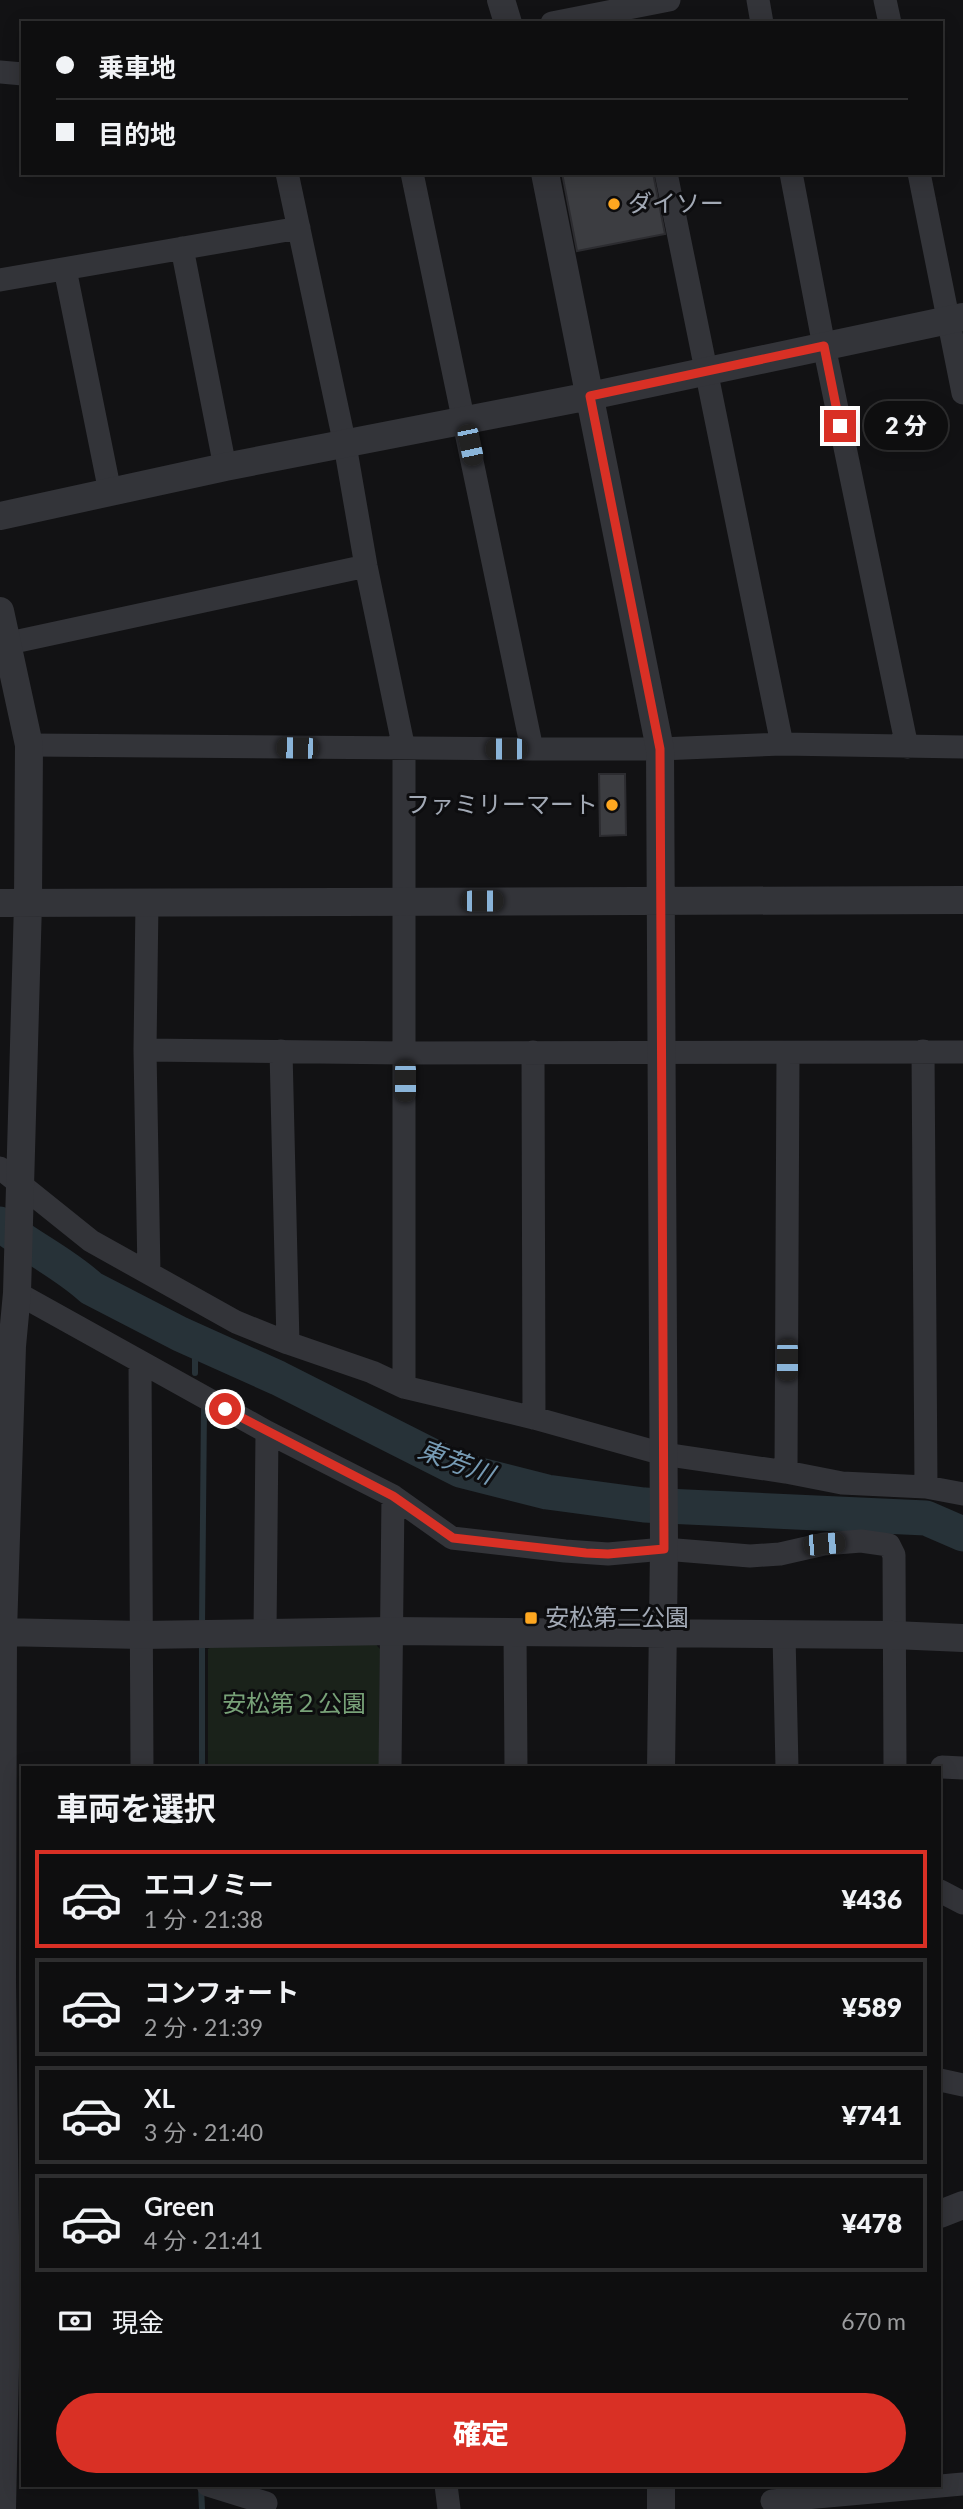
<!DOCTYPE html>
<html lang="ja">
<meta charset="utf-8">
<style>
:root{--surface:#0e0e0f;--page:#1c1c1d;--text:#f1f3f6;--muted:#9b9c9e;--line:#2e2e2f;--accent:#d93025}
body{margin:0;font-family:Lato,"Noto Sans JP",sans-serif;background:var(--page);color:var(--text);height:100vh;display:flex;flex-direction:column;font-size:26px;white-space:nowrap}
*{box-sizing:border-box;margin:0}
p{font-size:23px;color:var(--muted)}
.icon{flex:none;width:38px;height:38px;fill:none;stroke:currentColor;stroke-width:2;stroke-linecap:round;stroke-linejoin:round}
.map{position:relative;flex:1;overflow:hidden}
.drawer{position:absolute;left:21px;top:1766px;width:920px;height:721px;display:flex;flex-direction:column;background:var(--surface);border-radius:0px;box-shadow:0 4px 18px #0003,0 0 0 2px var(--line)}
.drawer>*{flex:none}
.guide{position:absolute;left:21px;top:21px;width:922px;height:154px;border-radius:0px;box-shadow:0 4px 18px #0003,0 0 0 2px var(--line);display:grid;align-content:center;height:154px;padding:0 35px;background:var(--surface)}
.end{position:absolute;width:32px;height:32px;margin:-16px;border:9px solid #d93025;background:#fff;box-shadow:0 0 0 4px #fff}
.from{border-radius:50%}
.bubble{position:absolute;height:49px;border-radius:24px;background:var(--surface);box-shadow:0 4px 18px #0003,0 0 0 2px var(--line);font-size:23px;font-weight:800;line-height:49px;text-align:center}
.car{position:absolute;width:21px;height:42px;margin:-21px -10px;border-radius:9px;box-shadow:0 0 5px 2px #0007;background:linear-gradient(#222 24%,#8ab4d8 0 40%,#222 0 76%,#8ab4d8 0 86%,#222 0)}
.guide b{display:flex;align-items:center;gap:24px;height:66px;font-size:26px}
.guide b+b{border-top:2px solid var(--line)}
.guide i{width:18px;height:18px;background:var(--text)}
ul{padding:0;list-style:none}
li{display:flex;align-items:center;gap:21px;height:98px;margin:0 14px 10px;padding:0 21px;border:4px solid var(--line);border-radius:0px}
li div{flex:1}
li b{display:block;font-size:26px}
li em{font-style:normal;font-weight:800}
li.selected{border-color:var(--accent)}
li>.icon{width:63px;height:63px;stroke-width:1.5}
h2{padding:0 35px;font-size:32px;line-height:84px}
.pay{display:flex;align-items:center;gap:18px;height:77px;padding:0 35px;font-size:26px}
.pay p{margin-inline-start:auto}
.button{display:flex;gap:14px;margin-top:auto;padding:14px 35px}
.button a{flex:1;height:80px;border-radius:42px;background:var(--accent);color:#fff;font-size:28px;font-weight:800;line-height:80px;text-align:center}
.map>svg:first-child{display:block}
.green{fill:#1a221a}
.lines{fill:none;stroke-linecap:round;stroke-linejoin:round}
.stream{stroke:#273238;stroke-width:6}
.river{stroke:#273238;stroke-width:35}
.building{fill:#3c3d41;stroke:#2c2c30;stroke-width:2}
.minor{stroke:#333439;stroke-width:23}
.tertiary{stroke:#333439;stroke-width:28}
.route{stroke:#d93025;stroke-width:9}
.poi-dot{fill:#fea720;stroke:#0d0d0f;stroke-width:2.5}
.labels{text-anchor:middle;stroke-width:6;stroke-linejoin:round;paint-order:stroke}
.poi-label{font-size:24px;fill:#a2a9b5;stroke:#0d0d0f;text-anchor:start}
.park-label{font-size:24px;fill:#78a278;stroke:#0d0d0f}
.water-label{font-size:26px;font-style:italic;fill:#769ab3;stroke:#0d0d0f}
</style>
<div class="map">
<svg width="963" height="2509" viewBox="0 0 963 2509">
<rect width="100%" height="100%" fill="#121214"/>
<!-- green -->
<path class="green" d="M372,1640L380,1649L379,1767H208V1649L220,1641Z"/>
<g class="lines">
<!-- stream -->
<path class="stream" d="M195,1341V1373
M202,1626L204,1406
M202,1768V1640
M201,2486L202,2509"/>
<!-- river -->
<path class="river" d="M0,1224C29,1247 64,1263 91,1288L180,1334L278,1378L460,1470L547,1492L644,1505L926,1518L963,1534"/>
</g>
<!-- building -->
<path class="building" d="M562,173H653L665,234L577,251Z
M599,774H625L626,835L600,836Z"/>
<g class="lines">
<!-- minor -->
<path class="minor" d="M758,0L762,23
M885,0L890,23
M552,23L669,0
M0,72L23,74
M287,173L345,445L366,566L404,749V1387
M412,173L532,749
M666,173L782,744
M791,173L824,346L907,747
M919,173L963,393
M182,248L225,467
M65,269L110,492
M0,280L299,228
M0,645L366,566
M29,745L532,749H660L782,744L963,747
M147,902L145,1050L149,1273
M145,1050L405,1053L963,1052
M281,1051L288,1343
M923,1051L926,1487
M533,1052L534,1418
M0,1168L91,1241L236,1322L288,1343L372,1372L404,1387L534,1418L663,1454L786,1472L842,1483L926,1487L963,1494
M17,1293L267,1432L393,1496L452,1538L565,1551L608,1554L664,1549L750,1556L780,1554L824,1544L861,1541L889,1545L894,1555L895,1768
M140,1362L142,1768
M786,1472L788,1053
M265,1633L267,1432
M515,1633L516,1768
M784,1635L787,1768
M942,1767L963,1768
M390,1768L393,1496
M940,1891L963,1903
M940,2080L963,2085
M208,2485L266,2503
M446,2485L449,2509
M772,2501L963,2484"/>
<!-- tertiary -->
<path class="tertiary" d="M501,0L508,23
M545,173L660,749L664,1549L661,1768
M0,516L225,467L590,396L963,317
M0,611L29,745L28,903L17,1293L12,1346L3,1632L2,1981L6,2320L2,2509
M0,903L963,900
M0,1632L142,1635L390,1631L893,1635L963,1638
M940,2214L963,2205
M661,2509V2485"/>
</g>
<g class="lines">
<!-- route -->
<path class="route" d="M225,1409L393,1496L453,1538L586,1553L608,1554L664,1549L660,749L590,396L824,346L840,426"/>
</g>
<!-- markers -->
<g class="poi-dot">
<circle cx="614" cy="204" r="7"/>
<circle cx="612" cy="805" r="7"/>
<rect x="524" y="1611" width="14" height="14" rx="3.5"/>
</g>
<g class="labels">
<!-- poi labels -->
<g class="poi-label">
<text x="628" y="212">ダイソー</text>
<text x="598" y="813" text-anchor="end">ファミリーマート</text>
<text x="545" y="1626">安松第二公園</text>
</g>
<!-- park labels -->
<g class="park-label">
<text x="294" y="1712">安松第２公園</text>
</g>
<!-- water labels -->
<g class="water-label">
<text transform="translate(456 1462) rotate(21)" y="9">東芳川</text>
</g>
</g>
</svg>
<i class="end from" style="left:225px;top:1409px"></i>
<i class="end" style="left:840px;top:426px"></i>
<div class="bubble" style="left:864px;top:401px;width:84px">2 分</div>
<i class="car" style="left:470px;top:445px;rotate:168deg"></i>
<i class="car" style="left:297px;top:748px;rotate:271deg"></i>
<i class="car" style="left:506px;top:749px;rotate:270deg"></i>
<i class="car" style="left:482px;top:901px;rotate:90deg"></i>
<i class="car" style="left:405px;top:1081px;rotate:180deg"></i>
<i class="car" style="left:787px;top:1360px;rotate:180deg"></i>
<i class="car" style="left:824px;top:1544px;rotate:85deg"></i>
<div class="guide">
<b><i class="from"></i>乗車地</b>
<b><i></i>目的地</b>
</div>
<section class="drawer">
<h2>車両を選択</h2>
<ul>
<li class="selected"><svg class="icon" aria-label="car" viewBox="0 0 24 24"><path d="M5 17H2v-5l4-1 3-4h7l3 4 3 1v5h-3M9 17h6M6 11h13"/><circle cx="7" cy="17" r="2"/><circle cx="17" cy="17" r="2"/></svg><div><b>エコノミー</b><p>1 分 · 21:38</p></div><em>¥436</em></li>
<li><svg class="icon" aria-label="car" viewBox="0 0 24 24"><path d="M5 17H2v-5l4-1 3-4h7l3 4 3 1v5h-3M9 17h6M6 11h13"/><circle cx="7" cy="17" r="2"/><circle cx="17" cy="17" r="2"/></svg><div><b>コンフォート</b><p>2 分 · 21:39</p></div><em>¥589</em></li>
<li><svg class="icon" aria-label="car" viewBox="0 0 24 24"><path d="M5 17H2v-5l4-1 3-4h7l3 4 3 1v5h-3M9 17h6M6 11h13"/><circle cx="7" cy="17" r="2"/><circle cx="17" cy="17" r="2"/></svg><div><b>XL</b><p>3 分 · 21:40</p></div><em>¥741</em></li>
<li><svg class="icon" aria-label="car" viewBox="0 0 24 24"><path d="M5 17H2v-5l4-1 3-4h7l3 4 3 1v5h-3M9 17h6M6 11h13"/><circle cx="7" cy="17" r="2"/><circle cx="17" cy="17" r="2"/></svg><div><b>Green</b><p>4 分 · 21:41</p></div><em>¥478</em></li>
</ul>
<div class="pay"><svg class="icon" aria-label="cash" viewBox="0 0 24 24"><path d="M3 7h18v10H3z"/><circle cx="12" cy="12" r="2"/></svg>現金<p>670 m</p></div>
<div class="button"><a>確定</a></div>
</section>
</div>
